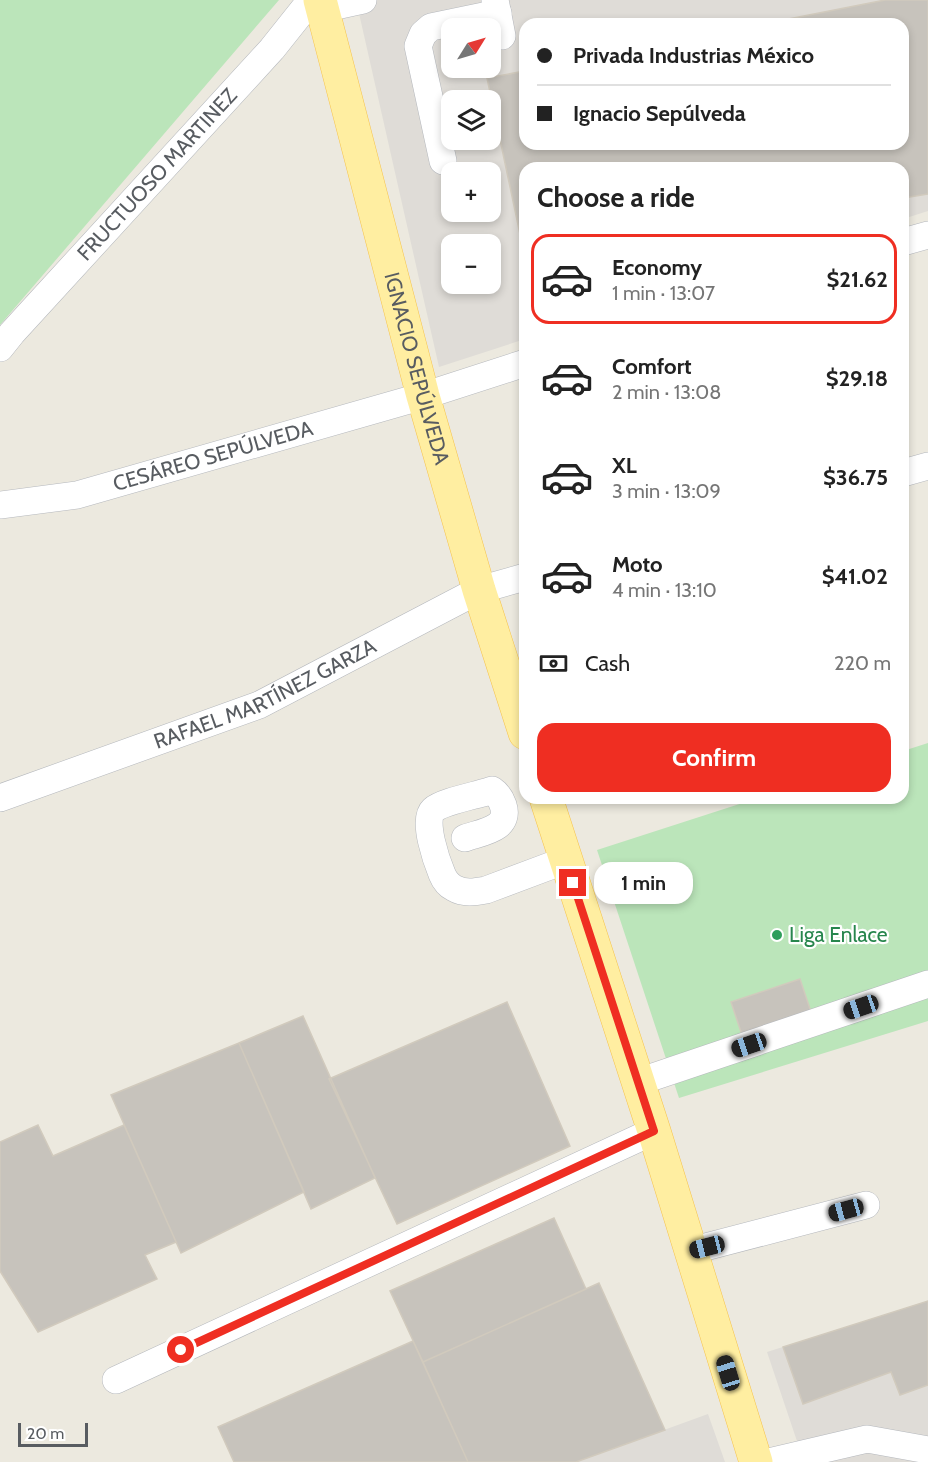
<!DOCTYPE html>
<meta charset="utf-8">
<style>
:root{--surface:#fff;--page:#f6f6f6;--text:#222;--muted:#767676;--line:#e0e0e0;--accent:#ef2e22}
body{margin:0;font-family:Cabin,sans-serif;background:var(--page);color:var(--text);height:100vh;display:flex;flex-direction:column;font-size:22px;white-space:nowrap}
*{box-sizing:border-box;margin:0}
p{font-size:20px;color:var(--muted)}
.icon{flex:none;width:33px;height:33px;fill:none;stroke:currentColor;stroke-width:2;stroke-linecap:round;stroke-linejoin:round}
.map{position:relative;flex:1;overflow:hidden}
.details{position:absolute;left:519px;top:162px;width:390px;height:642px;display:flex;flex-direction:column;background:var(--surface);border-radius:18px;box-shadow:0 3px 9px #0003}
.details>*{flex:none}
.top-card{position:absolute;left:519px;top:18px;width:390px;height:132px;border-radius:18px;box-shadow:0 3px 9px #0003;display:grid;align-content:center;height:132px;padding:0 18px;background:var(--surface)}
.needle{width:39px;rotate:53deg}
.controls{position:absolute;left:441px;top:18px;display:grid;gap:12px}
.controls a{display:grid;place-items:center;width:60px;height:60px;border-radius:12px;background:var(--surface);box-shadow:0 3px 9px #0003;font-size:30px}
.scale{position:absolute;left:18px;bottom:15px;width:70px;box-sizing:border-box;padding-left:6px;border:3px solid #585c61;border-top:0;font-size:16px;line-height:21px;white-space:nowrap;color:#585c61;-webkit-text-stroke:4px #fff;paint-order:stroke}
.end{position:absolute;width:27px;height:27px;margin:-14px;border:8px solid #ef2e22;background:#fff;box-shadow:0 0 0 3px #fff}
.from{border-radius:50%}
.bubble{position:absolute;height:42px;border-radius:18px;background:var(--surface);box-shadow:0 3px 9px #0003;font-size:20px;font-weight:700;line-height:42px;text-align:center}
.car{position:absolute;width:18px;height:36px;margin:-18px -9px;border-radius:8px;box-shadow:0 0 4px 2px #0007;background:linear-gradient(#222 24%,#8ab4d8 0 40%,#222 0 76%,#8ab4d8 0 86%,#222 0)}
.top-card b{display:flex;align-items:center;gap:21px;height:57px;font-size:22px}
.top-card b+b{border-top:2px solid var(--line)}
.top-card i{width:15px;height:15px;background:var(--text)}
ul{padding:0;list-style:none}
li{display:flex;align-items:center;gap:18px;height:90px;margin:0 12px 9px;padding:0 6px;border:3px solid transparent;border-radius:18px}
li div{flex:1}
li b{display:block;font-size:22px}
li em{font-style:normal;font-weight:700}
li.active{border-color:var(--accent)}
li>.icon{width:54px;height:54px;stroke-width:1.5}
h2{padding:0 18px;font-size:27px;line-height:72px}
.pay{display:flex;align-items:center;gap:15px;height:66px;padding:0 18px;font-size:22px}
.pay p{margin-inline-start:auto}
.cta{display:flex;gap:12px;margin-top:auto;padding:12px 18px}
.cta a{flex:1;height:69px;border-radius:18px;background:var(--accent);color:#fff;font-size:24px;font-weight:700;line-height:69px;text-align:center}
.map>svg:first-child{display:block}
.industrial{fill:#dfdcd7;fill-rule:evenodd}
.green{fill:#bbe5ba}
.building{fill:#c7c3bc;stroke:#d1cabd;stroke-width:1.5}
.lines{fill:none;stroke-linecap:round;stroke-linejoin:round}
.minor-casing{stroke:#b5b8bd;stroke-width:28}
.major-casing{stroke:#f6c34e;stroke-width:34}
.minor{stroke:#fff;stroke-width:27}
.major{stroke:#ffeea1;stroke-width:33}
.route{stroke:#ef2e22;stroke-width:8}
.leisure-dot{fill:#2e9e5b;stroke:#fff;stroke-width:2}
.labels{text-anchor:middle;stroke-width:4.5;stroke-linejoin:round;paint-order:stroke}
.street-label{font-size:21px;fill:#585c61;stroke:#fff}
.leisure-label{font-size:21px;fill:#27864d;stroke:#fff;text-anchor:start}
</style>
<div class="map">
<svg width="928" height="1462" viewBox="0 0 928 1462">
<rect width="100%" height="100%" fill="#ece9df"/>
<!-- industrial -->
<path class="industrial" d="M356,0H928V211L903,219V168H525V339L439,367ZM525,24H903V144H525ZM452,28H490V68H452ZM452,100H490V140H452ZM452,172H490V212H452ZM452,244H490V284H452Z
M928,1301V1462H804L767,1352Z
M708,1414L725,1462H576Z"/>
<!-- green -->
<path class="green" d="M0,0H279L0,325Z
M928,743V1021L679,1098L597,850L758,798H903V751Z"/>
<!-- building -->
<path class="building" d="M885,0H928V194L903,198V168H525V258L487,78L525,71V144H903V24H763Z
M800,979L811,1012L742,1035L731,1002Z
M507,1002L570,1146L397,1224L329,1079Z
M303,1016L375,1178L311,1209L239,1043Z
M239,1043L304,1192L181,1253L111,1095Z
M38,1125L53,1156L124,1125L176,1242L145,1255L157,1279L38,1332L0,1271V1142Z
M554,1218L586,1289L423,1362L390,1291Z
M599,1283L665,1430L576,1462H468L423,1362Z
M928,1301V1385L900,1395L891,1372L803,1404L783,1347Z
M413,1341L468,1462H234L218,1427Z"/>
<g class="lines">
<!-- minor casing -->
<g class="minor-casing">
<g id="minor">
<path d="M495,0L502,36"/>
<path d="M322,9L363,0"/>
<path d="M443,161L418,46L423,34L431,27L498,13"/>
<path d="M903,242L928,235"/>
<path id="s1" d="M0,348L12,333L272,49L311,0"/>
<path d="M903,473L928,466"/>
<path id="s2" d="M0,505L77,495L423,396L525,363"/>
<path id="s3" d="M0,798L259,705L479,590L525,577"/>
<path d="M465,838C482,832 511,829 503,805C501,799 498,794 492,790L486,792C473,796 442,802 433,810C422,820 437,862 442,874C444,879 448,885 454,888C464,894 475,892 486,890L566,860"/>
<path d="M638,1082L928,984"/>
<path d="M690,1251L866,1205"/>
<path d="M116,1380L654,1131"/>
<path d="M769,1462L867,1439L928,1450"/>
</g>
</g>
<!-- major casing -->
<g class="major-casing">
<g id="major">
<path id="s4" d="M320,0L423,396L479,590L525,733"/>
<path d="M546,798L654,1131L756,1462"/>
</g>
</g>
<!-- minor -->
<use href="#minor" class="minor"/>
<!-- major -->
<use href="#major" class="major"/>
</g>
<g class="lines">
<!-- route -->
<path class="route" d="M181,1350L654,1131L573,883"/>
</g>
<!-- markers -->
<circle class="leisure-dot" cx="777" cy="935" r="6"/>
<g class="labels">
<!-- street labels -->
<g class="street-label">
<text dy="7" stroke="none"><textPath href="#s1" startOffset="234">FRUCTUOSO MARTINEZ</textPath></text>
<text dy="7" stroke="none"><textPath href="#s4" startOffset="381">IGNACIO SEPÚLVEDA</textPath></text>
<text dy="7" stroke="none"><textPath href="#s2" startOffset="219">CESÁREO SEPÚLVEDA</textPath></text>
<text dy="7" stroke="none"><textPath href="#s3" startOffset="285">RAFAEL MARTÍNEZ GARZA</textPath></text>
</g>
<!-- leisure labels -->
<g class="leisure-label">
<text x="789" y="942">Liga Enlace</text>
</g>
</g>
</svg>
<div class="controls">
<a><svg class="needle" viewBox="-14 -14 28 28"><path d="M0-13l5 13h-10z" fill="#e53935"/><path d="M0 13l5-13h-10z" fill="#767676"/></svg></a>
<a><svg class="icon" aria-label="layers" viewBox="0 0 24 24"><path d="M12 4l9 5-9 5-9-5zM3 14l9 5 9-5"/></svg></a>
<a>+</a>
<a>−</a>
</div>
<div class="scale">20 m</div>
<i class="end from" style="left:181px;top:1350px"></i>
<i class="end" style="left:573px;top:883px"></i>
<div class="bubble" style="left:594px;top:862px;width:99px">1 min</div>
<i class="car" style="left:861px;top:1007px;rotate:251deg"></i>
<i class="car" style="left:749px;top:1045px;rotate:251deg"></i>
<i class="car" style="left:846px;top:1210px;rotate:255deg"></i>
<i class="car" style="left:707px;top:1247px;rotate:256deg"></i>
<i class="car" style="left:728px;top:1373px;rotate:343deg"></i>
<div class="top-card">
<b><i class="from"></i>Privada Industrias México</b>
<b><i></i>Ignacio Sepúlveda</b>
</div>
<section class="details">
<h2>Choose a ride</h2>
<ul>
<li class="active"><svg class="icon" aria-label="car" viewBox="0 0 24 24"><path d="M5 17H2v-5l4-1 3-4h7l3 4 3 1v5h-3M9 17h6M6 11h13"/><circle cx="7" cy="17" r="2"/><circle cx="17" cy="17" r="2"/></svg><div><b>Economy</b><p>1 min · 13:07</p></div><em>$21.62</em></li>
<li><svg class="icon" aria-label="car" viewBox="0 0 24 24"><path d="M5 17H2v-5l4-1 3-4h7l3 4 3 1v5h-3M9 17h6M6 11h13"/><circle cx="7" cy="17" r="2"/><circle cx="17" cy="17" r="2"/></svg><div><b>Comfort</b><p>2 min · 13:08</p></div><em>$29.18</em></li>
<li><svg class="icon" aria-label="car" viewBox="0 0 24 24"><path d="M5 17H2v-5l4-1 3-4h7l3 4 3 1v5h-3M9 17h6M6 11h13"/><circle cx="7" cy="17" r="2"/><circle cx="17" cy="17" r="2"/></svg><div><b>XL</b><p>3 min · 13:09</p></div><em>$36.75</em></li>
<li><svg class="icon" aria-label="car" viewBox="0 0 24 24"><path d="M5 17H2v-5l4-1 3-4h7l3 4 3 1v5h-3M9 17h6M6 11h13"/><circle cx="7" cy="17" r="2"/><circle cx="17" cy="17" r="2"/></svg><div><b>Moto</b><p>4 min · 13:10</p></div><em>$41.02</em></li>
</ul>
<div class="pay"><svg class="icon" aria-label="cash" viewBox="0 0 24 24"><path d="M3 7h18v10H3z"/><circle cx="12" cy="12" r="2"/></svg>Cash<p>220 m</p></div>
<div class="cta"><a>Confirm</a></div>
</section>
</div>
